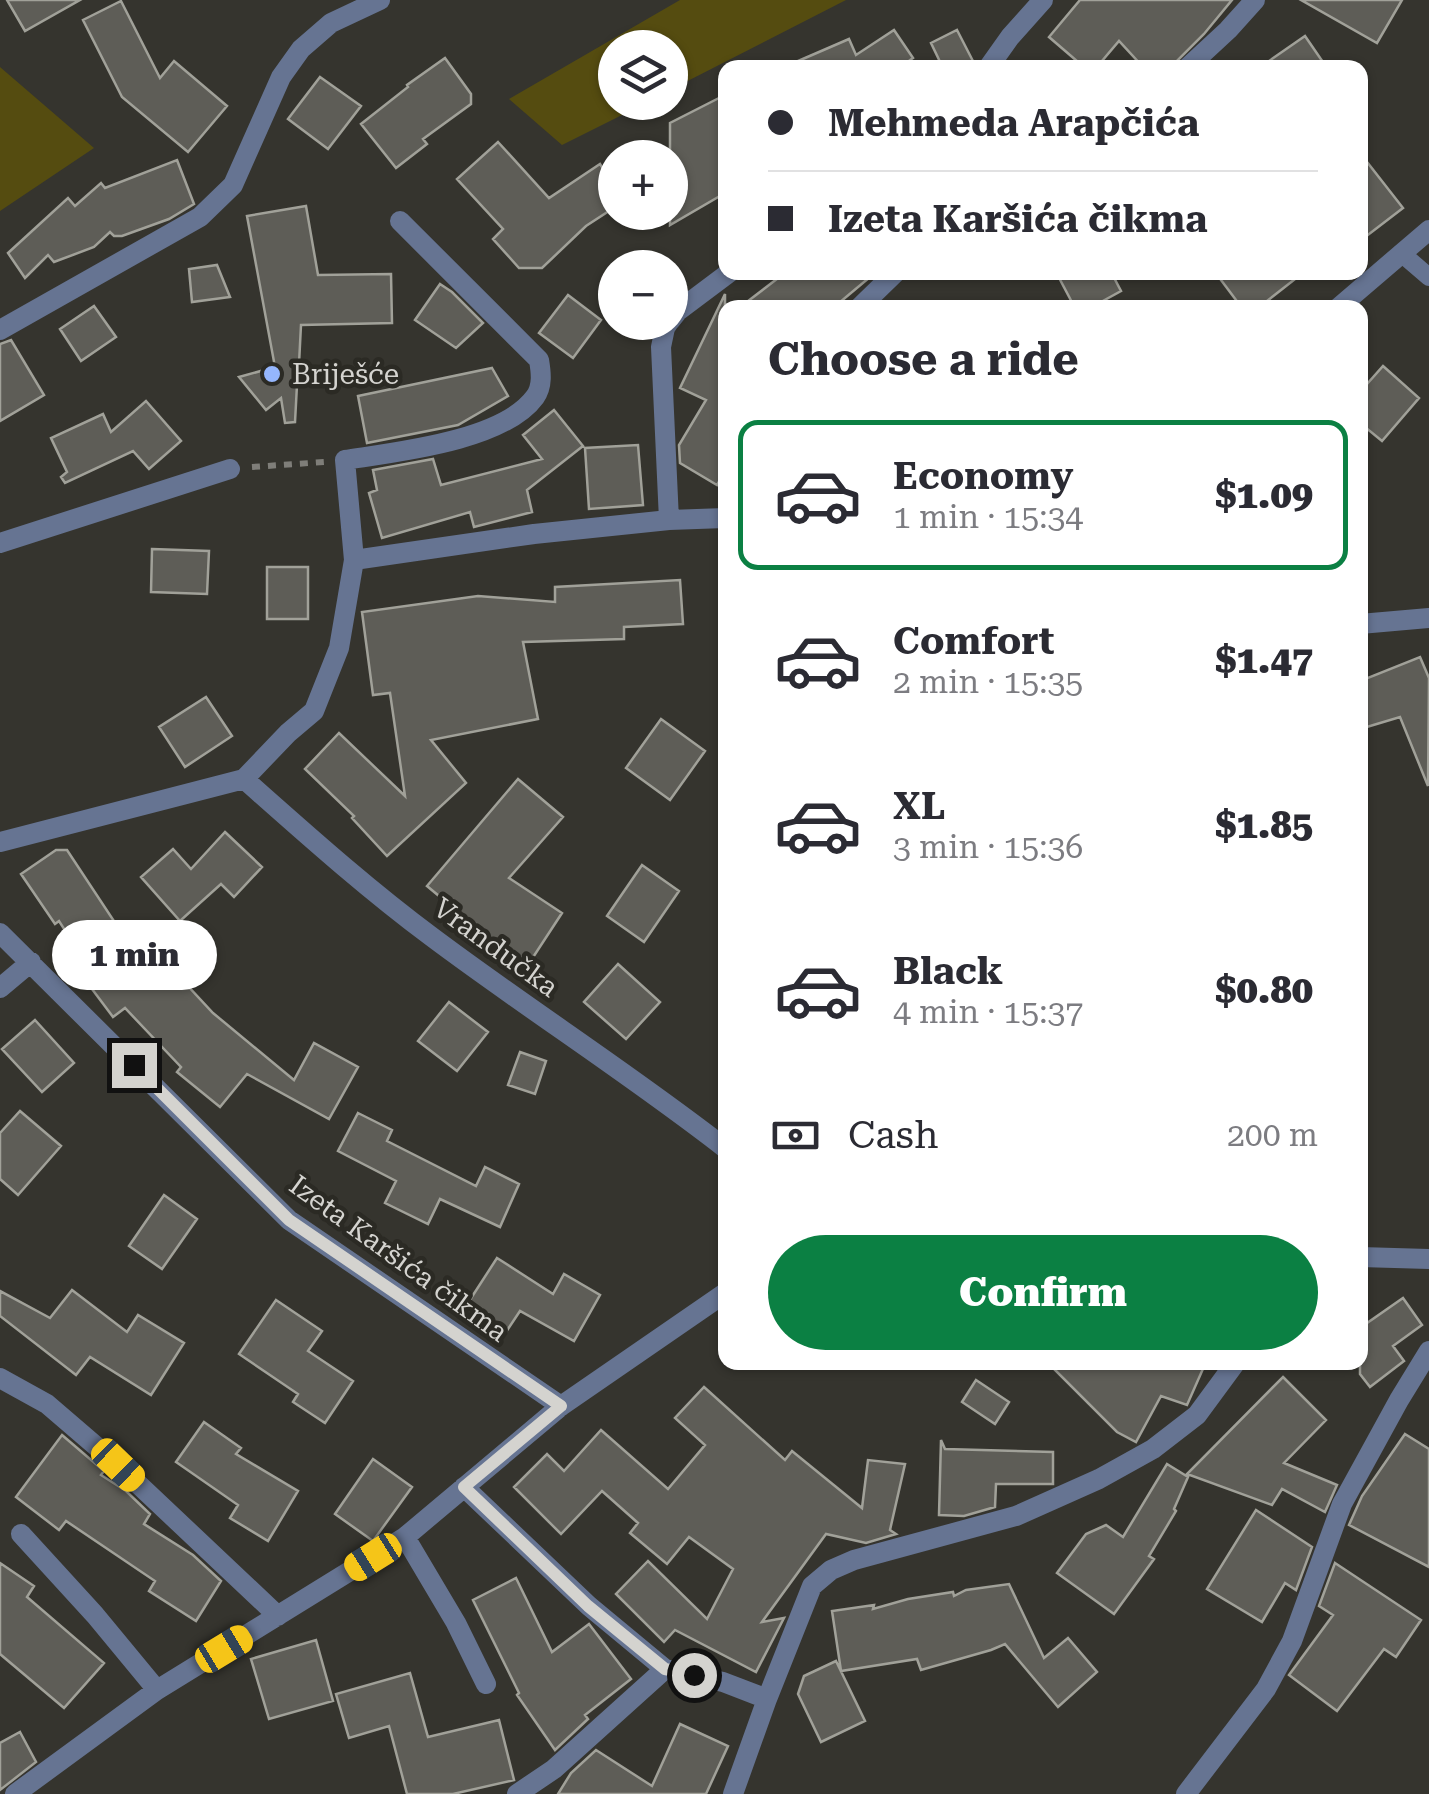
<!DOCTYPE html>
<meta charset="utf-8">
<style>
:root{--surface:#fff;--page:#f2f2f3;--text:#2b2b33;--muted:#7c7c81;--line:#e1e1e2;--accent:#0b8043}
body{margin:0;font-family:"Roboto Serif",serif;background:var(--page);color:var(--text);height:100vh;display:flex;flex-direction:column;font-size:38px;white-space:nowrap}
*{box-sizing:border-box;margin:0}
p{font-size:32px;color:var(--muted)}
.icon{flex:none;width:55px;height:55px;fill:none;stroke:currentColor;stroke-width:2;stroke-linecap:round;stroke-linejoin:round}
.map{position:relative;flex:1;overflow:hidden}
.side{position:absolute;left:718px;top:300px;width:650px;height:1070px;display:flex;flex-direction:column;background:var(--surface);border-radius:20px;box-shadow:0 2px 8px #0004}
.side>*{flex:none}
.hud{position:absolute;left:718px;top:60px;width:650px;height:220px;border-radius:20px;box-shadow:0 2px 8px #0004;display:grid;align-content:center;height:220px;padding:0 50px;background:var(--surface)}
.buttons{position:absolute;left:598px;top:30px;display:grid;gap:20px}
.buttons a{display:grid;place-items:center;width:90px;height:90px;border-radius:50%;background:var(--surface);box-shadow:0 2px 8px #0004;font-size:50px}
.end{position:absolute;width:45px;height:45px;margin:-22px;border:12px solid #d4d3cf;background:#111;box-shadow:0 0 0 5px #111}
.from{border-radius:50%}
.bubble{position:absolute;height:70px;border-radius:35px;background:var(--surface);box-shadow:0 2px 8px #0004;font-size:32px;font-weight:800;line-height:70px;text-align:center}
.car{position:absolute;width:30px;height:60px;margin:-30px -15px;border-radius:12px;box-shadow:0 0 8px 2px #0007;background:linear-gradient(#f5c518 24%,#345 0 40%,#f5c518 0 76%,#345 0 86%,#f5c518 0)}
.hud b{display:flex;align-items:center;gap:35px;height:95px;font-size:38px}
.hud b+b{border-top:2px solid var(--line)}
.hud i{width:25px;height:25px;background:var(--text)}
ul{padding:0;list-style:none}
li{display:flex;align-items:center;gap:30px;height:150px;margin:0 20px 15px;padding:0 30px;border:5px solid transparent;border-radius:20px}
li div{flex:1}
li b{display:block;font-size:38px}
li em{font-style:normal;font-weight:800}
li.active{border-color:var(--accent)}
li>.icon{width:90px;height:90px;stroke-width:1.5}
h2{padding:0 50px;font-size:45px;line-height:120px}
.pay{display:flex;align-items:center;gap:25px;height:110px;padding:0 50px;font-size:38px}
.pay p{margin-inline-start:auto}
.button{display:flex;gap:20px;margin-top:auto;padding:20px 50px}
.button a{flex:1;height:115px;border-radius:60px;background:var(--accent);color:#fff;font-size:40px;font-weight:800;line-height:115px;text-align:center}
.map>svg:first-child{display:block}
.green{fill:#554c10}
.building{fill:#5e5d57;stroke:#a1a199;stroke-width:2.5}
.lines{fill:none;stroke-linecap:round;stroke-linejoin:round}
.path{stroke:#7f7e79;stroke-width:6;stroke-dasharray:8 8;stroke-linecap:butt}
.lane{stroke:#667492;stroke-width:18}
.street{stroke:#667492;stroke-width:20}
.route{stroke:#d4d3cf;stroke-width:12}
.poi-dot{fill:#95b6fd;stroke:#2b2a24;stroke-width:4}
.labels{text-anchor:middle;stroke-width:9;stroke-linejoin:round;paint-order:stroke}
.poi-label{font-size:28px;fill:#d4d3cf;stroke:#2b2a24;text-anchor:start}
.street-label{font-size:28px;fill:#d4d3cf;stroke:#2b2a24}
</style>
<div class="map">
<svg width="1429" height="1794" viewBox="0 0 1429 1794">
<rect width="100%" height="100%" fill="#35342e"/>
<!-- green -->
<path class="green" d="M680,0H846L670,90V48H615V102L646,103L562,145L509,99Z
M0,67L94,148L0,211Z"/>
<!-- building -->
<path class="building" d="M7,0H80L25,31Z
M1080,0H1232L1204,34L1170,68H1144L1119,41L1096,68H1085L1049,37Z
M1301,0H1402L1377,43Z
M121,1L160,78L174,61L227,106L188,152L122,97L83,20Z
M894,30L913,58L899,68H782L849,39L856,55Z
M957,30L975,65L974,68H943L931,43Z
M1305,36L1327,68H1259Z
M445,58L471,94V104L423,139L427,144L396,168L361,124L408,87L407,85Z
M320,77L361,106L328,149L288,119Z
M725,95V193L670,225V123Z
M498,142L549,198L600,164L615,187V207L586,226L542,268H519L493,239L503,229L457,179Z
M1360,153L1403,208L1360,241Z
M177,160L194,204L169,219L122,236H114L110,232L94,247L54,262L48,255L25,278L8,253L68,198L75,206L101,183L105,188Z
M306,206L318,275L391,274L392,323L301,325L299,364L309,376L297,385L295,422L285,423L281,398L266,410L239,377L275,367L247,216Z
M217,265L230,297L192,302L189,269Z
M786,272H876L833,308H739Z
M1056,272H1111L1121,291L1090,308H1075Z
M1215,272H1304L1258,308H1242Z
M440,284L452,292L483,323L456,348L415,320Z
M725,294V471L717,485L680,463L679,445L706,400L680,388Z
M568,295L601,320L573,358L539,333Z
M94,306L116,337L81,361L60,329Z
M11,340L44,395L0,421V344Z
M1383,366L1419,398L1382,441L1360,423V392Z
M492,368L508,396L458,425L367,443L358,396Z
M146,401L181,441L149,469L133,451L65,483L61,477L67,472L51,438L103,414L111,432Z
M554,410L583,446L527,490L532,512L474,527L470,512L382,538L369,493L377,490L373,470L433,459L441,485L542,459L523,435Z
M638,445L643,505L589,509L585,448Z
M152,549L209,551L207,594L151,592Z
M267,567H308V619H267Z
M680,580L683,624L624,627V639L523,642L538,719L431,740L466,783L387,856L352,818L354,816L305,769L339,733L405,796L390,693L373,695L362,612L478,596L555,602V587Z
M1420,657L1429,678L1428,786L1400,717L1360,729V681Z
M206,697L232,736L185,767L159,727Z
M661,719L705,751L670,800L626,768Z
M518,779L563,817L509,878L562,913L528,965L499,946L427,886Z
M225,832L262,867L234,897L221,884L180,921L141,877L173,849L191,869Z
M56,850H67L131,947L146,935L174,971L213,1013L294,1080L314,1043L358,1067L329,1119L247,1074L220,1107L177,1072L181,1067L125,1008L113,1017L86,981L94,975L59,921L55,924L21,874Z
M642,865L679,891L644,942L607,916Z
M618,964L660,1002L626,1039L584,1002Z
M449,1002L488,1032L457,1071L418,1041Z
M35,1020L74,1063L42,1092L2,1049Z
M520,1052L546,1061L535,1094L508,1085Z
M20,1111L61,1146L18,1195L0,1179V1133Z
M358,1113L392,1130L387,1141L476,1186L485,1167L519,1184L500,1227L440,1199L428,1224L385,1203L396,1181L338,1151Z
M164,1195L197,1219L162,1269L129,1246Z
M497,1258L553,1294L564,1274L600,1295L574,1341L520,1311L506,1332L466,1306Z
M72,1290L127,1332L138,1315L184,1343L151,1395L90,1357L76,1375L0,1316V1291L50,1318Z
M1403,1298L1422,1325L1393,1346L1404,1361L1370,1387L1360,1374V1328Z
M276,1300L322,1331L308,1351L353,1381L325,1423L293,1402L298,1394L239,1354Z
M1047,1362H1206L1187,1405L1161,1396L1136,1442L1117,1432Z
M1283,1377L1326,1420L1284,1463L1337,1485L1325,1512L1282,1489L1272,1505L1187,1474Z
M976,1380L1009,1402L995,1424L962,1402Z
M704,1387L785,1460L792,1451L862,1508L868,1460L905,1464L890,1530L896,1534L866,1543L826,1534L762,1622L784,1618L756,1672L675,1630L664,1642L616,1594L648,1561L707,1619L733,1569L689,1537L667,1564L630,1533L638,1523L602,1491L561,1534L514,1487L547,1454L564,1471L601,1430L668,1489L705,1445L675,1418Z
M204,1422L241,1448L236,1454L298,1491L268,1541L230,1518L238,1505L176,1462Z
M1405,1434L1429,1449V1567L1349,1525L1362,1496Z
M62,1435L104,1471L101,1475L126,1491L150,1514L144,1524L193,1555L221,1581L196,1621L149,1591L155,1581L66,1521L59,1530L16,1497Z
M941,1440L945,1449L1053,1452V1484H996L995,1507L964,1516L939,1515Z
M373,1459L412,1487L373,1541L335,1514Z
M1167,1464L1188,1477L1174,1509L1176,1511L1149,1556L1154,1559L1114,1614L1057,1573L1086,1534L1106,1525L1123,1537Z
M1256,1510L1312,1547L1296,1590L1285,1583L1262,1622L1207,1589Z
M0,1563L34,1586L27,1597L104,1663L64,1708L0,1654Z
M1335,1563L1421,1620L1396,1657L1384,1649L1337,1711L1289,1675L1333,1615L1319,1606Z
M516,1578L552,1652L589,1624L631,1679L585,1715L588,1719L555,1750L517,1695L519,1693L473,1600Z
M1009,1584L1044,1658L1068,1638L1097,1672L1058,1707L1005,1644L991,1650L921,1670L917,1659L841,1671L832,1611L874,1605L873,1609L908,1599L953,1592L954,1596L966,1590Z
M316,1640L333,1701L269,1719L251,1659Z
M836,1661L865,1721L821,1742L798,1694L804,1676Z
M410,1673L428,1737L499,1720L514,1780L453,1794H407L389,1726L349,1738L336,1694Z
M680,1724L728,1746L706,1794H558L571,1773L596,1750L652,1786Z
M20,1732L36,1762L0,1790V1743Z"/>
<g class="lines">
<!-- path -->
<path class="path" d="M252,467L324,462"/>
<!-- lane -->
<path class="lane" d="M1401,253L1429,277"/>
<!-- street -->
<path class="street" d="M988,68L1010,37L1043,0
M1187,68L1228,30L1255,0
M859,308L896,272
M1338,308L1429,230
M670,321L678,311L730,272
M0,330L200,217L233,185L281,77L301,49L331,23L380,0
M669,520L725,518
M0,543L230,469
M354,560L534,534L669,520L661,347L665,328L669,322
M1360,624L1429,618
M244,779C305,833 366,888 432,937C528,1009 630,1074 725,1148
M0,842L244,779L288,733L314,711L339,648L354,560L345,460C396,452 503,441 535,397C543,386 541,372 539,360L400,221
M0,933L289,1220L561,1406
M0,988L31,962
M1360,1257L1429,1259
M0,1378L47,1404L118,1465L278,1616
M464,1487L589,1606L665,1669L723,1682L767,1699
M21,1534L95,1615L157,1690
M405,1537L456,1623L486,1684
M15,1794L157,1690L405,1537L561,1406L725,1293
M517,1794L554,1769L665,1669
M733,1794L767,1699L812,1586L831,1570L854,1560L1016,1516L1099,1479L1153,1449L1197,1415L1236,1362
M1186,1794L1266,1689L1292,1641L1342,1504L1399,1400L1429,1351"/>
</g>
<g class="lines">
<!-- route -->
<path class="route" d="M134,1065L289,1220L561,1406L464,1487L588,1606L665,1669L694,1675"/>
</g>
<!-- markers -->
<circle class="poi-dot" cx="272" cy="374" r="10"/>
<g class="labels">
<!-- poi labels -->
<g class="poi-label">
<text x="292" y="384">Briješće</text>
</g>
<!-- street labels -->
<g class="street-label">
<text transform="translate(496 947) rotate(36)" y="10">Vrandučka</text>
<text transform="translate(399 1258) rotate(36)" y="10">Izeta Karšića čikma</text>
</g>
</g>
</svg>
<div class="buttons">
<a><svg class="icon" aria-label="layers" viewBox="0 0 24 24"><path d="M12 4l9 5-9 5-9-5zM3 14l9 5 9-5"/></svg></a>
<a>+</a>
<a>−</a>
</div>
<i class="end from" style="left:694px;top:1675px"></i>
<i class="end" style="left:134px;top:1065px"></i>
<div class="bubble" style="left:52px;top:920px;width:165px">1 min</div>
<i class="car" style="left:118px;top:1465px;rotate:134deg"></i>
<i class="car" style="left:373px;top:1557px;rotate:238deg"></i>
<i class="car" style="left:224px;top:1649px;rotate:59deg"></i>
<div class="hud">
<b><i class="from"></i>Mehmeda Arapčića</b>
<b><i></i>Izeta Karšića čikma</b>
</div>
<section class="side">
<h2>Choose a ride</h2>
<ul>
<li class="active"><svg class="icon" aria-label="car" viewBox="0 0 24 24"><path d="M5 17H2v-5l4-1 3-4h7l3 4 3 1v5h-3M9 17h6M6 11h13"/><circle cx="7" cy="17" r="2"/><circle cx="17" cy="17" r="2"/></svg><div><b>Economy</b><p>1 min · 15:34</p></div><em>$1.09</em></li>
<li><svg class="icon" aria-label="car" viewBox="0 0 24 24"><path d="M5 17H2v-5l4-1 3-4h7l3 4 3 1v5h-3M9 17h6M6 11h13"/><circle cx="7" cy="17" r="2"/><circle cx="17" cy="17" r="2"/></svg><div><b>Comfort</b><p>2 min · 15:35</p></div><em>$1.47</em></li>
<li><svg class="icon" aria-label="car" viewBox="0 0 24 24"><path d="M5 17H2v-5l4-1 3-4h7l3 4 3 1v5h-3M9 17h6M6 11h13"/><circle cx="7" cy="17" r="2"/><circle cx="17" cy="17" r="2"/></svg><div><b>XL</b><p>3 min · 15:36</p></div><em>$1.85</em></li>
<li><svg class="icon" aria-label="car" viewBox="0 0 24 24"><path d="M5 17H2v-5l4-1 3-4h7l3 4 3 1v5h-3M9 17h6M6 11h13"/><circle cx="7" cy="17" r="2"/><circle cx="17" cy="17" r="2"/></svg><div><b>Black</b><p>4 min · 15:37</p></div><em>$0.80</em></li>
</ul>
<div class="pay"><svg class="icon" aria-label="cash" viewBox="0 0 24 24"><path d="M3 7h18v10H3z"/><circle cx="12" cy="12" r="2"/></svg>Cash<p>200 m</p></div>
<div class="button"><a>Confirm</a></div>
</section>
</div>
